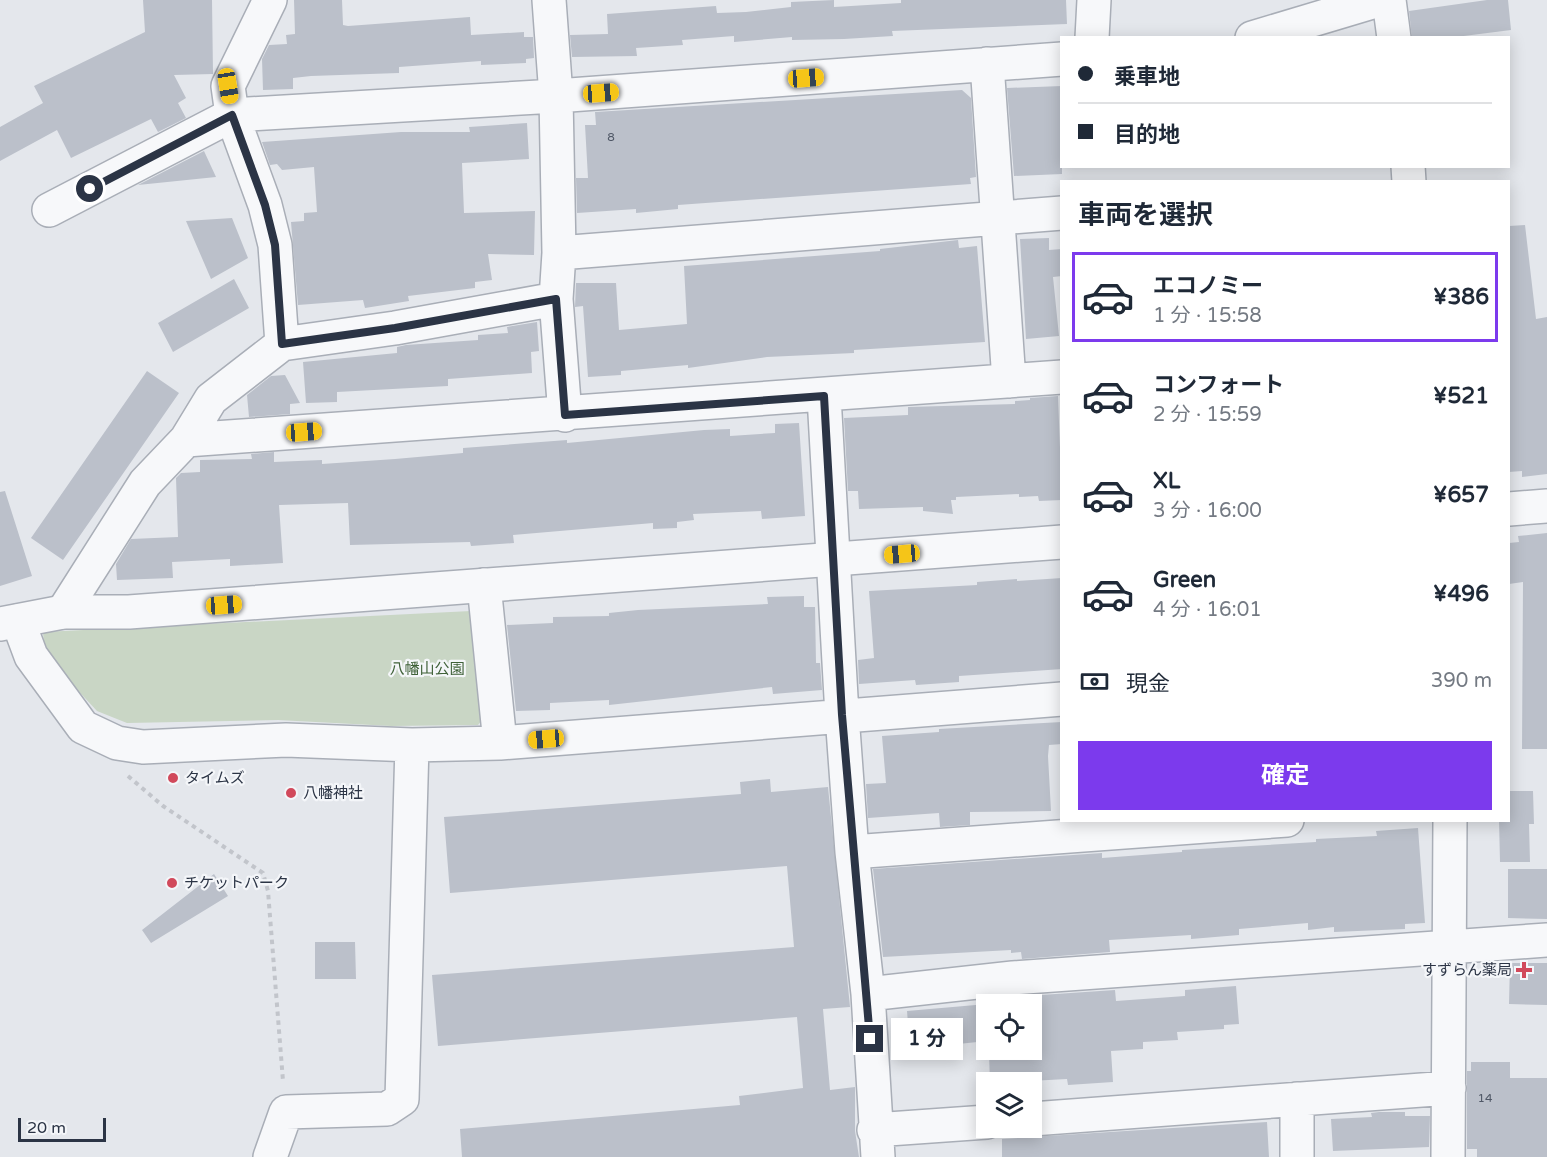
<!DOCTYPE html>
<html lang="ja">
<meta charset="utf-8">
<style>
:root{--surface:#fff;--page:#f2f2f3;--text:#1f2937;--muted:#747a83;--line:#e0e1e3;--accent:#7c3aed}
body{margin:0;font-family:"Varela Round","Noto Sans JP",sans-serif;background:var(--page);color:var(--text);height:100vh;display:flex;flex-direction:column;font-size:22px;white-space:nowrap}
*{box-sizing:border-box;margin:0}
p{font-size:20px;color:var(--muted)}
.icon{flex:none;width:33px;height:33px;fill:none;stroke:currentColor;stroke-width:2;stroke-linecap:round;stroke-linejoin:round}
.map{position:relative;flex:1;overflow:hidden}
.details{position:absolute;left:1060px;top:180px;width:450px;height:642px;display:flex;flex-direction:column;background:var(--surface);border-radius:0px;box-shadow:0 3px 15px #0003}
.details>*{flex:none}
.banner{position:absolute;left:1060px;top:36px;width:450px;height:132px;border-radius:0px;box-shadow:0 3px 15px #0003;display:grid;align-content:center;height:132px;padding:0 18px;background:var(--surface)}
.tools{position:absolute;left:976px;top:994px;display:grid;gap:12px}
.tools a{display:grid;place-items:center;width:66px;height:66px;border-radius:0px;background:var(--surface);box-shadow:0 3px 15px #0003;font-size:30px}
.scale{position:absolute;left:18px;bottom:15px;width:88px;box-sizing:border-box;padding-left:6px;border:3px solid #2b3445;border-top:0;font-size:16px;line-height:21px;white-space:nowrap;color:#2b3445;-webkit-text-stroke:4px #f4f6f9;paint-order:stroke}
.end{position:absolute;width:27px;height:27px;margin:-14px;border:8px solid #2b3445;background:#fff;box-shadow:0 0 0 3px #fff}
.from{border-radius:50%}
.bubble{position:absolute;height:42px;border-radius:0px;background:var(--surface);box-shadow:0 3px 15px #0003;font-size:20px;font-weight:700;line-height:42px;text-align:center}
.car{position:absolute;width:18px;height:36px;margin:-18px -9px;border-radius:8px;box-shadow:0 0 4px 2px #0007;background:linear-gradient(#f5c518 24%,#345 0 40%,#f5c518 0 76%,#345 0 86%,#f5c518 0)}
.banner b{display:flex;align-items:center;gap:21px;height:57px;font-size:22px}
.banner b+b{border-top:2px solid var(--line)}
.banner i{width:15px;height:15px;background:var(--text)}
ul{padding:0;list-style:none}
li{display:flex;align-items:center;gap:18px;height:90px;margin:0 12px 9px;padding:0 6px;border:3px solid transparent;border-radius:0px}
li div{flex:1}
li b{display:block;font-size:22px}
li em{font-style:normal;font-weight:700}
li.on{border-color:var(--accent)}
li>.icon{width:54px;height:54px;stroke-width:1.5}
h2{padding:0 18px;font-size:27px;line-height:72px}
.pay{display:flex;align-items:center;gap:15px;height:66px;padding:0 18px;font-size:22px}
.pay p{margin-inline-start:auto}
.button{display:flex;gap:12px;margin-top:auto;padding:12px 18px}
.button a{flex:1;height:69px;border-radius:0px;background:var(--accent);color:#fff;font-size:24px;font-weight:700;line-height:69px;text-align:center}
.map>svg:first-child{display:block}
.green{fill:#c9d6c5}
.building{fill:#bbc0ca}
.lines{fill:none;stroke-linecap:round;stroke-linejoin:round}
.minor-casing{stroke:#a9aeb7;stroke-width:36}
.tertiary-casing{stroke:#a9aeb7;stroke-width:36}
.path{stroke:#c2c5cb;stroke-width:4;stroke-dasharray:4.5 4.5;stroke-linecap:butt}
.minor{stroke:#f7f8fa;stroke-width:33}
.tertiary{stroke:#f7f8fa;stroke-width:33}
.route{stroke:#2b3445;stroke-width:8}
.poi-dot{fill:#d1495b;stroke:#f4f6f9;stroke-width:2}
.labels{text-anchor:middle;stroke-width:4.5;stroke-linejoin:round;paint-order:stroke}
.number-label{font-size:12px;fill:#4f5766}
.park-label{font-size:15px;fill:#3f6138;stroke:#f4f6f9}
.poi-label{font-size:15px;fill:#2b3445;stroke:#f4f6f9;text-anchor:start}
</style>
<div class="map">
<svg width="1547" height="1157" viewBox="0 0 1547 1157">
<rect width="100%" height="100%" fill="#e4e7ec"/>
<!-- green -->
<path class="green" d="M471,611L486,715L478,725L391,726L278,720L127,723L97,711L45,655L43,632Z"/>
<!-- building -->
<path class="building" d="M143,0H212L213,74L174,75L186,98L178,103L186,118L158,132L151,119L71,158L57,130L0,161V127L43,103L34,86L145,32Z
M294,0H342L343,25L348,26L470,17L471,35L524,32V37H533L534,58L526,59V63L481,65V61L399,67V73L311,76L293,78V89L263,90L262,59L269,45L287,44L286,35L295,34Z
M834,0V7L901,3V0H1066L1067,24L892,31L893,36L844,39L792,40V37L734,42V36L682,40L683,45L636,48L637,56L572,57L570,35L608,34L607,14L716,6L717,13L746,12L791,7V2Z
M1487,0H1508L1511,30L1448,38H1412L1409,11Z
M1062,86V174L1014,176L1007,88Z
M962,90L971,98L976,177L970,178L971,184L678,205V209L636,213V209L577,213L576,178H588L585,125H596L595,112Z
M527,123L529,159L462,163L464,213L535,211L534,255L488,254L492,280L475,282V288L408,296L409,301L365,308L363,300L298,305L291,222L304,221V213L317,212L314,167L282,170L277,164L270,165L262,142L401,132H470L469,127Z
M204,151L216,177L138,185Z
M232,218L248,258L211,279L186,221Z
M1525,225L1536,319L1547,317V474L1522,477V471L1509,472V226Z
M1049,238V250L1062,249V276L1053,277L1059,336L1026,339L1020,239Z
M958,240L959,248L977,246L985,342L854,350V353L767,357L688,368V365L621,371V375L588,377L583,306L575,307L576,283H616L619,330L687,324L684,266L880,251V249Z
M234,279L249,308L173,352L158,323Z
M537,322L539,351L531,352L532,373L448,379V386L337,392V402L306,403L303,362L397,353V347L406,345L478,340V335L508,333L507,327Z
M147,371L179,393L63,560L31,538Z
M285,375L300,403L290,404V414L249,417L247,395L271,376Z
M1058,396L1062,500L1039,501L1038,496L1019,497V494L956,497V500H951L953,514L923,511V507L859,509L858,491H848L844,418L908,415V407L1015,404V401L1030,400V398Z
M799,423L805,516L762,519L761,511L693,514L694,520L677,522V528L653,529V523L513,535L514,543L471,546L470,542L350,545L348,503L279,505L283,563L230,566V559L172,562L173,578L117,580L116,564L131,539L178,537L176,478L181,473L200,472V460L252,459L251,454L274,452V462L322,460V464L395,459L463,453V448L567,440V443L704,430L730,429V436L775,433V424Z
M5,491L32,576L0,586V492Z
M1547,533V749H1522L1523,582L1509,584V543L1519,542L1518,536Z
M1062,578V669L959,676V682L916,685L915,680L859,684L858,660L874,658L869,591L977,585V582L1017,579V581Z
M804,596V607H815L816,663H820L822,690L773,694L772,687L609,705V700L550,703V710L516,711L507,625L553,623V617L609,616V613L638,610L768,604L767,597Z
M1062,722V744L1049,745L1048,756L1051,811L970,812V825L940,827L939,813L868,818L866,784L886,783L882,736L939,732V729Z
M770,779L771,792L828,787L850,1007L823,1009L830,1090L855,1087V1131L859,1157H462L460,1129L740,1105L739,1096L803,1088L797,1017L438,1046L432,975L794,947L787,866L450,893L444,817L741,794L740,782Z
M1509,791H1533L1534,824H1529L1530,862H1500L1499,820H1509Z
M1418,828L1425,923L1405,924V929L1334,932V927L1308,930V923L1239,929V935L1191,939V935L1109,940L1110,952L1022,959L1021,952L1011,953V950L883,957L873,869L1102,853V858L1182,852V850L1316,842V839L1377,836L1376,831Z
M1508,869H1547V919L1508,918Z
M214,874L228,896L151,943L142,930Z
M315,942H355L356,979H315Z
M1510,963H1547V1005L1509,1004Z
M1236,986L1239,1024L1224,1025V1029L1177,1032L1178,1040L1143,1042V1049L1111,1051L1113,1082L1068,1085L1067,1079L990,1083L989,1054L1032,1052V1005H1027L1026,996L1115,990L1116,1001L1185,996V990Z
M987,1004V1041L910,1049L907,1011Z
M1471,1062H1510V1078H1547V1157H1477V1149H1467V1071H1471Z
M1379,1112H1405V1116H1430L1429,1147L1333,1151L1331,1119L1372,1117L1371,1113Z
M1267,1122L1269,1157H1002V1139Z"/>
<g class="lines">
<!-- minor casing -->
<g class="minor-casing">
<path id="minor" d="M549,0L556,96L559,253L556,299L565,415
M1389,0L1394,38
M1092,38L1094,0
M1252,38L1379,0
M987,64L1009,381
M1408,166L1409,182
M49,210L232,115L556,96L1062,59
M559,253L1062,213
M282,344L395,328L556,299
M824,396L842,715L852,852L868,994L878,1157
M186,440L1062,377
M484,585L500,743
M63,612L145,483L186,440L211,399L282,344L275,245L265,205L232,115L228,86L270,0
M18,621L31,656L83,727L117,743L143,747L286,740L412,745L500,743L1062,699
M852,852L1287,820
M868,994L1013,978L1547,940
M1032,1119L1449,1088
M874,1130L987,1122
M270,1157L286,1112L387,1109L402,1099L412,745
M1297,1157V1099
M1448,1157L1450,820"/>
</g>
<!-- tertiary casing -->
<g class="tertiary-casing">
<path id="tertiary" d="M1509,509L1547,506
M0,624L63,612H129L1062,542"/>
</g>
<!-- path -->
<path class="path" d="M128,776L163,806L263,873L268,891L283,1081"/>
<!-- minor -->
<use href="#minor" class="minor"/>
<!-- tertiary -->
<use href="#tertiary" class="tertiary"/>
</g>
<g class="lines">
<!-- route -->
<path class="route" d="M90,189L232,115L265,205L275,245L282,344L395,328L556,299L565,415L824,396L842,715L870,1039"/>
</g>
<!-- markers -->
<g class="poi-dot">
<circle cx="173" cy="778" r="6"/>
<circle cx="291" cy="793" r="6"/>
<circle cx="172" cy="883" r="6"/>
<path d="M1521 961h6v6h6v6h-6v6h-6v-6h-6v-6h6z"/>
</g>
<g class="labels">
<!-- number labels -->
<g class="number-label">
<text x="611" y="141">8</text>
<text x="1485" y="1102">14</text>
</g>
<!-- park labels -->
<g class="park-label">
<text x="427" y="674">八幡山公園</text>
</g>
<!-- poi labels -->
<g class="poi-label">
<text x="185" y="783">タイムズ</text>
<text x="303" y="798">八幡神社</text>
<text x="184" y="888">チケットパーク</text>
<text x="1512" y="975" text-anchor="end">すずらん薬局</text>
</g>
</g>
</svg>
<div class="tools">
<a><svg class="icon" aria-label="locate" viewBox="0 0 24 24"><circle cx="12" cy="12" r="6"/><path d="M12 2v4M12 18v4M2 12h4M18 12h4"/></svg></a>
<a><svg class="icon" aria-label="layers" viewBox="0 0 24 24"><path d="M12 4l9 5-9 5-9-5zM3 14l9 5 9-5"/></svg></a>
</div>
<div class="scale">20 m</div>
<i class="end from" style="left:90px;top:189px"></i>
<i class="end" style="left:870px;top:1039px"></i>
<div class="bubble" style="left:891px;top:1018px;width:72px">1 分</div>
<i class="car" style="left:806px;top:78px;rotate:86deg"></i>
<i class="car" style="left:228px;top:86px;rotate:171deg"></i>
<i class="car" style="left:601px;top:93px;rotate:86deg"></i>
<i class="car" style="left:304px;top:432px;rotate:86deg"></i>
<i class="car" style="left:902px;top:554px;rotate:265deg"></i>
<i class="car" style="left:224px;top:605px;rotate:86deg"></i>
<i class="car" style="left:546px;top:739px;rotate:265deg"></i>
<div class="banner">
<b><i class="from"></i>乗車地</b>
<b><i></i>目的地</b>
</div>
<section class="details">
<h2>車両を選択</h2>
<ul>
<li class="on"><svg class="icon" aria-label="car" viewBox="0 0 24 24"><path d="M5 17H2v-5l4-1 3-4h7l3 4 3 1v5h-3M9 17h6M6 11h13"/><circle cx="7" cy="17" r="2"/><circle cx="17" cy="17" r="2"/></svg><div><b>エコノミー</b><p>1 分 · 15:58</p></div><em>¥386</em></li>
<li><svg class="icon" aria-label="car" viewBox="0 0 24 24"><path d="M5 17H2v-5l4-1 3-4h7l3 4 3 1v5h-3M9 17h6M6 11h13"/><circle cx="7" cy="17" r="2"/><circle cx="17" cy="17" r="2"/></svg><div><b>コンフォート</b><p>2 分 · 15:59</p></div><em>¥521</em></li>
<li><svg class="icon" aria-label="car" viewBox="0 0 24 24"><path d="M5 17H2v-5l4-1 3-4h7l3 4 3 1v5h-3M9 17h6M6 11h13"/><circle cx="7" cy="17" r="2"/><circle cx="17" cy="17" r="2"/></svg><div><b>XL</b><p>3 分 · 16:00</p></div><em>¥657</em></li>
<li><svg class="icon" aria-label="car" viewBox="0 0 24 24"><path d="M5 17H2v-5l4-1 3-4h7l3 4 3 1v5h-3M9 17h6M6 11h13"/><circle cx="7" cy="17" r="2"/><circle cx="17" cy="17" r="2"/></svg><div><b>Green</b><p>4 分 · 16:01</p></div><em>¥496</em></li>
</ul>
<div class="pay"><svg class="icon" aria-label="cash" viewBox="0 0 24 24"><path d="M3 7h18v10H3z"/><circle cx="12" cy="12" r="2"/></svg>現金<p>390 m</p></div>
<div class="button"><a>確定</a></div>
</section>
</div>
